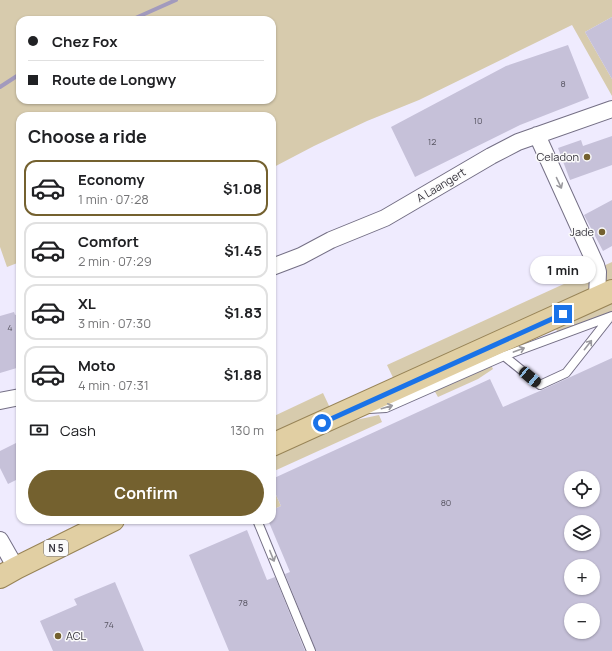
<!DOCTYPE html>
<meta charset="utf-8">
<style>
:root{--surface:#fff;--page:#f2f2f2;--text:#202124;--muted:#757577;--line:#e0e0e0;--accent:#74612f}
body{margin:0;font-family:Manrope,sans-serif;background:var(--page);color:var(--text);height:100vh;display:flex;flex-direction:column;font-size:15px;white-space:nowrap}
*{box-sizing:border-box;margin:0}
p{font-size:13px;color:var(--muted)}
.icon{flex:none;width:22px;height:22px;fill:none;stroke:currentColor;stroke-width:2;stroke-linecap:round;stroke-linejoin:round}
.map{position:relative;flex:1;overflow:hidden}
.sheet{position:absolute;left:16px;top:112px;width:260px;height:412px;display:flex;flex-direction:column;background:var(--surface);border-radius:12px;box-shadow:0 1px 3px #0004}
.sheet>*{flex:none}
.top-card{position:absolute;left:16px;top:16px;width:260px;height:88px;border-radius:12px;box-shadow:0 1px 3px #0004;display:grid;align-content:center;height:88px;padding:0 12px;background:var(--surface)}
.tools{position:absolute;left:564px;top:471px;display:grid;gap:8px}
.tools a{display:grid;place-items:center;width:36px;height:36px;border-radius:50%;background:var(--surface);box-shadow:0 1px 3px #0004;font-size:20px}
.end{position:absolute;width:18px;height:18px;margin:-9px;border:5px solid #1a73e8;background:#fff;box-shadow:0 0 0 2px #fff}
.from{border-radius:50%}
.bubble{position:absolute;height:28px;border-radius:14px;background:var(--surface);box-shadow:0 1px 3px #0004;font-size:13px;font-weight:700;line-height:28px;text-align:center}
.car{position:absolute;width:12px;height:24px;margin:-12px -6px;border-radius:5px;box-shadow:0 0 3px 1px #0007;background:linear-gradient(#222 24%,#8ab4d8 0 40%,#222 0 76%,#8ab4d8 0 86%,#222 0)}
.top-card b{display:flex;align-items:center;gap:14px;height:38px;font-size:15px}
.top-card b+b{border-top:1px solid var(--line)}
.top-card i{width:10px;height:10px;background:var(--text)}
ul{padding:0;list-style:none}
li{display:flex;align-items:center;gap:12px;height:56px;margin:0 8px 6px;padding:0 4px;border:2px solid var(--line);border-radius:12px}
li div{flex:1}
li b{display:block;font-size:15px}
li em{font-style:normal;font-weight:700}
li.selected{border-color:var(--accent)}
li>.icon{width:36px;height:36px;stroke-width:1.5}
h2{padding:0 12px;font-size:18px;line-height:48px}
.pay{display:flex;align-items:center;gap:10px;height:44px;padding:0 12px;font-size:15px}
.pay p{margin-inline-start:auto}
.primary-button{display:flex;gap:8px;margin-top:auto;padding:8px 12px}
.primary-button a{flex:1;height:46px;border-radius:24px;background:var(--accent);color:#fff;font-size:16px;font-weight:700;line-height:46px;text-align:center}
.map>svg:first-child{display:block}
.green{fill:#d7cbad;fill-rule:evenodd}
.lines{fill:none;stroke-linecap:round;stroke-linejoin:round}
.stream{stroke:#a29abd;stroke-width:4}
.building{fill:#c6c1d9;fill-rule:evenodd}
.service-casing{stroke:#746f85;stroke-width:10}
.minor-casing{stroke:#746f85;stroke-width:18}
.primary-casing{stroke:#988457;stroke-width:24}
.service{stroke:#fff;stroke-width:8}
.minor{stroke:#fff;stroke-width:16}
.primary{stroke:#e1cfa3;stroke-width:22}
.oneway{stroke:#9a999e}
.route{stroke:#1a73e8;stroke-width:5}
.poi-dot{fill:#74612f;stroke:#fbfbfb;stroke-width:1.5}
.labels{text-anchor:middle;stroke-width:3;stroke-linejoin:round;paint-order:stroke}
.number-label{font-size:9px;fill:#595663}
.shield{fill:#fbfbfb;stroke:#706f75;stroke-width:1}
.shield-label{font-size:10px;font-weight:bold;fill:#35333c}
.poi-label{font-size:11px;fill:#35333c;stroke:#fbfbfb;text-anchor:end}
.street-label{font-size:11px;fill:#35333c;stroke:#fbfbfb}
</style>
<div class="map">
<svg width="612" height="651" viewBox="0 0 612 651">
<rect width="100%" height="100%" fill="#efebfe"/>
<!-- green -->
<path class="green" d="M0,0H612V17L585,32L612,79V96L572,25L419,100L367,121L314,146L272,168V116H20V262L7,267L0,247ZM20,20H272V100H20Z
M612,262V316L559,335L551,319L398,388L387,365Z
M491,365L493,369L478,379L438,397L434,390Z
M323,393L339,427L351,421L379,415L382,422L272,472V417Z
M272,486L281,506L272,510Z"/>
<g class="lines">
<!-- stream -->
<path class="stream" d="M131,20L176,0
M0,87L20,74"/>
</g>
<!-- building -->
<path class="building" d="M612,17V79L585,32Z
M568,45L589,98L520,125L415,177L391,127L506,66Z
M612,136V165L570,180L558,148L581,140L583,146Z
M612,200V246L603,251L584,215Z
M14,312L15,315L20,313V367L0,373V316Z
M612,358V651H316L285,574L290,572L268,520H272V510L281,506L272,486V479L490,379L503,407L542,390ZM571,478H593V500H571ZM571,522H593V544H571ZM571,566H593V588H571ZM571,610H593V632H571Z
M20,441V478L8,484L0,468V451Z
M247,530L267,580L275,577L305,651H229L189,555Z
M115,582L144,651H53L40,621L77,605L74,599Z"/>
<g class="lines">
<!-- service casing -->
<g class="service-casing">
<path id="service" d="M504,356L540,385L566,373L610,317
M369,409L386,408L504,356L612,316
M257,520L311,651"/>
</g>
<!-- minor casing -->
<g class="minor-casing">
<path id="minor" d="M537,135L596,265L598,272L597,298
M272,267L301,256L331,240L385,218L491,156L518,142L612,109
M0,401L20,397
M0,540L16,568"/>
</g>
<!-- primary casing -->
<g class="primary-casing">
<path id="primary" d="M272,445L612,291
M0,577L16,568L113,520"/>
</g>
<!-- service -->
<use href="#service" class="service"/>
<!-- minor -->
<use href="#minor" class="minor"/>
<!-- primary -->
<use href="#primary" class="primary"/>
</g>
<!-- one-way arrows -->
<defs><path id="oneway-shaft" d="M-6 0H5M1.5-3L5.5 0L1.5 3" fill="none" stroke-width="1.6" stroke-linecap="round" stroke-linejoin="round"/></defs>
<g class="oneway">
<use href="#oneway-shaft" transform="translate(559 183) rotate(65)"/>
<use href="#oneway-shaft" transform="translate(588 345) rotate(-52)"/>
<use href="#oneway-shaft" transform="translate(519 350) rotate(-20)"/>
<use href="#oneway-shaft" transform="translate(387 407) rotate(-16)"/>
<use href="#oneway-shaft" transform="translate(272 556) rotate(68)"/>
</g>
<g class="lines">
<!-- route -->
<path class="route" d="M322,423L563,314"/>
</g>
<!-- markers -->
<g class="poi-dot">
<circle cx="587" cy="157" r="4"/>
<circle cx="602" cy="232" r="4"/>
<circle cx="58" cy="636" r="4"/>
</g>
<g class="labels">
<!-- number labels -->
<g class="number-label">
<text x="563" y="87">8</text>
<text x="478" y="124">10</text>
<text x="432" y="145">12</text>
<text x="10" y="331">4</text>
<text x="446" y="506">80</text>
<text x="243" y="606">78</text>
<text x="109" y="628">74</text>
</g>
<!-- shield labels -->
<rect class="shield" x="44" y="540" width="24" height="16" rx="3"/>
<g class="shield-label">
<text x="56" y="552">N 5</text>
</g>
<!-- poi labels -->
<g class="poi-label">
<text x="579" y="161">Celadon</text>
<text x="594" y="236">Jade</text>
<text x="66" y="640" text-anchor="start">ACL</text>
</g>
<!-- street labels -->
<g class="street-label">
<text transform="translate(441 185) rotate(-31)" y="4">A Laangert</text>
</g>
</g>
</svg>
<div class="tools">
<a><svg class="icon" aria-label="locate" viewBox="0 0 24 24"><circle cx="12" cy="12" r="6"/><path d="M12 2v4M12 18v4M2 12h4M18 12h4"/></svg></a>
<a><svg class="icon" aria-label="layers" viewBox="0 0 24 24"><path d="M12 4l9 5-9 5-9-5zM3 14l9 5 9-5"/></svg></a>
<a>+</a>
<a>−</a>
</div>
<i class="end from" style="left:322px;top:423px"></i>
<i class="end" style="left:563px;top:314px"></i>
<div class="bubble" style="left:530px;top:256px;width:66px">1 min</div>
<i class="car" style="left:530px;top:377px;rotate:130deg"></i>
<div class="top-card">
<b><i class="from"></i>Chez Fox</b>
<b><i></i>Route de Longwy</b>
</div>
<section class="sheet">
<h2>Choose a ride</h2>
<ul>
<li class="selected"><svg class="icon" aria-label="car" viewBox="0 0 24 24"><path d="M5 17H2v-5l4-1 3-4h7l3 4 3 1v5h-3M9 17h6M6 11h13"/><circle cx="7" cy="17" r="2"/><circle cx="17" cy="17" r="2"/></svg><div><b>Economy</b><p>1 min · 07:28</p></div><em>$1.08</em></li>
<li><svg class="icon" aria-label="car" viewBox="0 0 24 24"><path d="M5 17H2v-5l4-1 3-4h7l3 4 3 1v5h-3M9 17h6M6 11h13"/><circle cx="7" cy="17" r="2"/><circle cx="17" cy="17" r="2"/></svg><div><b>Comfort</b><p>2 min · 07:29</p></div><em>$1.45</em></li>
<li><svg class="icon" aria-label="car" viewBox="0 0 24 24"><path d="M5 17H2v-5l4-1 3-4h7l3 4 3 1v5h-3M9 17h6M6 11h13"/><circle cx="7" cy="17" r="2"/><circle cx="17" cy="17" r="2"/></svg><div><b>XL</b><p>3 min · 07:30</p></div><em>$1.83</em></li>
<li><svg class="icon" aria-label="car" viewBox="0 0 24 24"><path d="M5 17H2v-5l4-1 3-4h7l3 4 3 1v5h-3M9 17h6M6 11h13"/><circle cx="7" cy="17" r="2"/><circle cx="17" cy="17" r="2"/></svg><div><b>Moto</b><p>4 min · 07:31</p></div><em>$1.88</em></li>
</ul>
<div class="pay"><svg class="icon" aria-label="cash" viewBox="0 0 24 24"><path d="M3 7h18v10H3z"/><circle cx="12" cy="12" r="2"/></svg>Cash<p>130 m</p></div>
<div class="primary-button"><a>Confirm</a></div>
</section>
</div>
